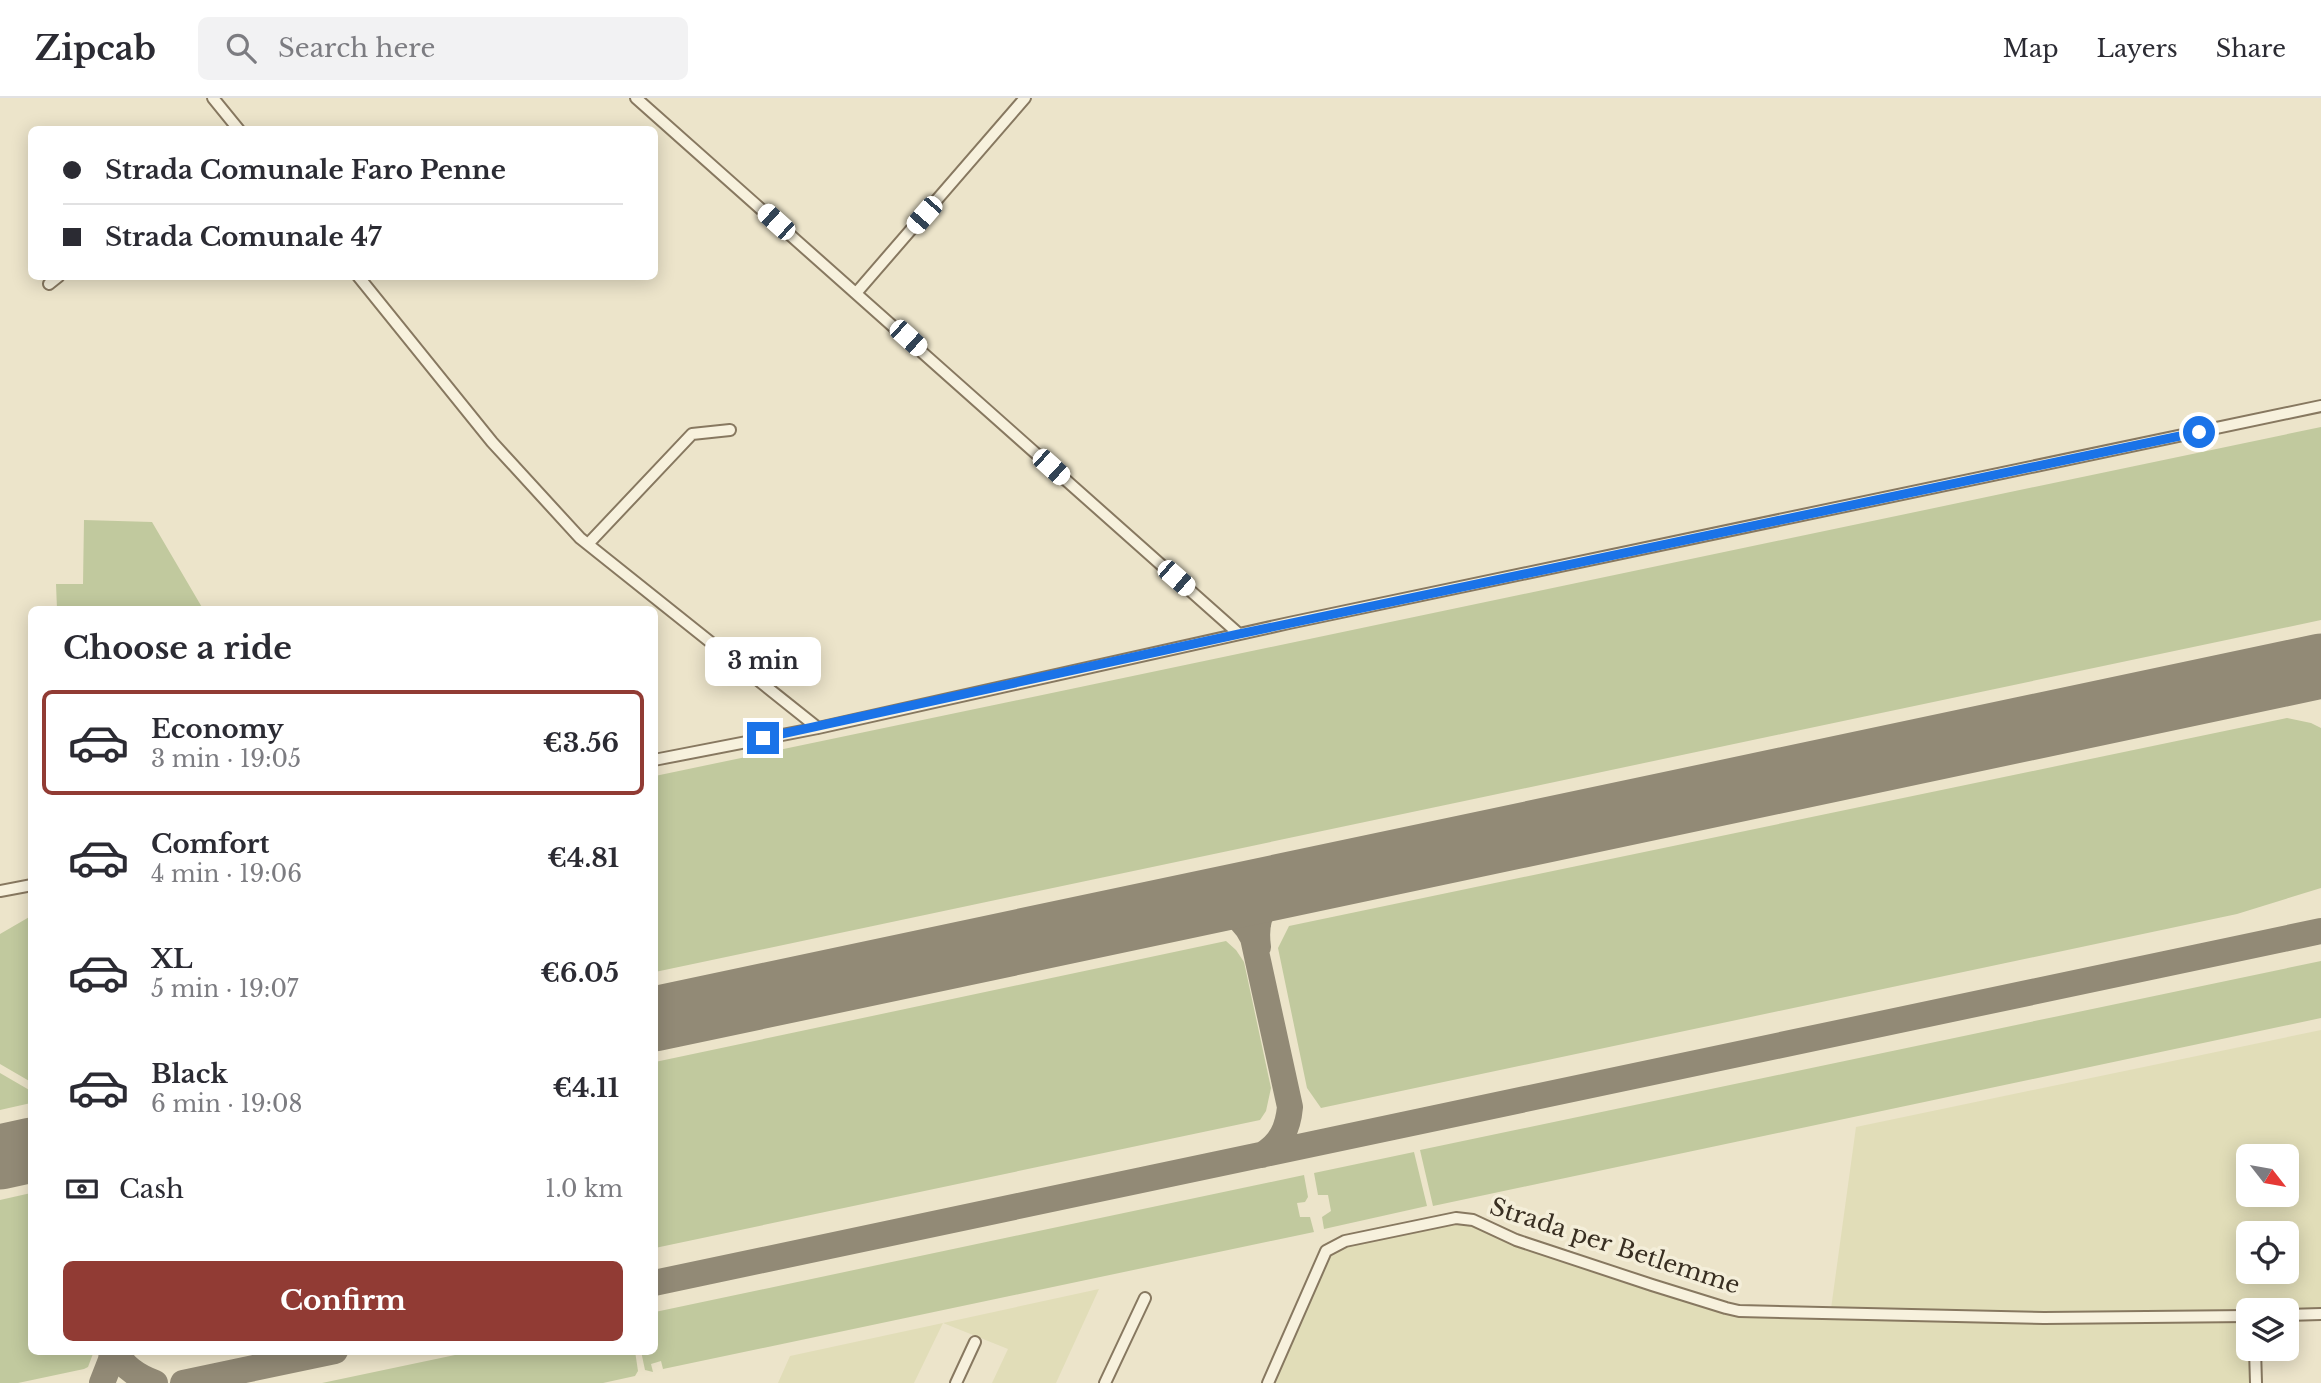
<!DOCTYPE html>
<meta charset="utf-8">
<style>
:root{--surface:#fff;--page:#f2f2f3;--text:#2b2b33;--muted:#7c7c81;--line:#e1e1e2;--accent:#913b34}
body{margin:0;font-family:"Libre Baskerville",serif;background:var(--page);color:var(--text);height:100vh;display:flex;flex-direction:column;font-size:26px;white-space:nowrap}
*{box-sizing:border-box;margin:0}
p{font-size:23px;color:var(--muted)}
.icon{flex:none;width:38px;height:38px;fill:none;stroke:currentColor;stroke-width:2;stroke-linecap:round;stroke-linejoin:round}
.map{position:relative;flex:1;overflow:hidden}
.panel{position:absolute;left:28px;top:508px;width:630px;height:749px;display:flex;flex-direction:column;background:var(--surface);border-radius:10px;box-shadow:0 4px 18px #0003}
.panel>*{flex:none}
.top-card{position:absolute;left:28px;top:28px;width:630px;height:154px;border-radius:10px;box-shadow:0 4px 18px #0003;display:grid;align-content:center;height:154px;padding:0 35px;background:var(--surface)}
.needle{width:46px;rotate:121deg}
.tools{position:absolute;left:2236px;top:1046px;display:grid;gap:14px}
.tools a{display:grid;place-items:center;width:63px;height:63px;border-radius:10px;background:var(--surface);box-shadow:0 4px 18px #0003;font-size:35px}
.end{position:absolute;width:32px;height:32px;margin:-16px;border:9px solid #1a73e8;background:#fff;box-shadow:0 0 0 4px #fff}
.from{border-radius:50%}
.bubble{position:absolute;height:49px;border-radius:10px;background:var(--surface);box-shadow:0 4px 18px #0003;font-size:23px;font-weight:700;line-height:49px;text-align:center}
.car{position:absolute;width:21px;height:42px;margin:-21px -10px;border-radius:9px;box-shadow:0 0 5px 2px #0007;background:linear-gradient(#fff 24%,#345 0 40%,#fff 0 76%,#345 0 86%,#fff 0)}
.top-card b{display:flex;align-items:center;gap:24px;height:66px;font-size:26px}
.top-card b+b{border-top:2px solid var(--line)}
.top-card i{width:18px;height:18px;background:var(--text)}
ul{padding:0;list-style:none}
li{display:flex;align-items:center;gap:21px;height:105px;margin:0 14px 10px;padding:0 21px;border:4px solid transparent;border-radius:10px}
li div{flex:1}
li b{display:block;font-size:26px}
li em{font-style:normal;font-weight:700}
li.active{border-color:var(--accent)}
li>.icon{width:63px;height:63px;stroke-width:1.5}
h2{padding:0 35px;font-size:32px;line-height:84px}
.pay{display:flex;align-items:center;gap:18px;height:77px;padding:0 35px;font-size:26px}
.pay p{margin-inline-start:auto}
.primary-button{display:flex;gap:14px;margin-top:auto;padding:14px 35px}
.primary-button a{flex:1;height:80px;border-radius:10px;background:var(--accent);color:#fff;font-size:28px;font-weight:700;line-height:80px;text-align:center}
header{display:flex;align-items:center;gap:42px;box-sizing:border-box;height:98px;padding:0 35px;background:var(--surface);border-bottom:2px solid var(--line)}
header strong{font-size:33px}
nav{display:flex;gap:38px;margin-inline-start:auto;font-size:24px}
.search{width:490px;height:63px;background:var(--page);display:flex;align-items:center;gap:18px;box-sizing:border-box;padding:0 24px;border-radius:10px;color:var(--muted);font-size:26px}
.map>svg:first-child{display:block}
.farmland{fill:#e1ddb8;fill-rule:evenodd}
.green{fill:#c1c99e}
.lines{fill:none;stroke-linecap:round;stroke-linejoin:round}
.taxiway{stroke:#928a76;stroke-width:26}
.runway{stroke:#928a76;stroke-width:65}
.minor-casing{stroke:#877860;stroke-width:14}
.minor{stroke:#f7f1dd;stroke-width:10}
.route{stroke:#1a73e8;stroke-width:9}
.labels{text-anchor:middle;stroke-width:7;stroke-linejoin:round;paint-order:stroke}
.street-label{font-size:24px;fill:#392f22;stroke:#f4eed9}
</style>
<header>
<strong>Zipcab</strong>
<div class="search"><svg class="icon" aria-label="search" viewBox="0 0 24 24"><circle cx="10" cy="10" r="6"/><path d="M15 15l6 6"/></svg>Search here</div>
<nav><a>Map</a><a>Layers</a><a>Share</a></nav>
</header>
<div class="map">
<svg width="2321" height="1285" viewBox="0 0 2321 1285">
<rect width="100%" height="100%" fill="#ece4ca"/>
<!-- farmland -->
<path class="farmland" d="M2321,932V1212L2249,1213L2251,1285H1274L1326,1163L1336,1149L1461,1123L1730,1215L1830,1218L1856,1029ZM2249,1059H2287V1097H2249ZM2249,1136H2287V1174H2249Z
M1099,1191L1056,1285H992L1008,1251L943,1225L914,1285H778L790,1258L943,1225Z"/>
<!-- green -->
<path class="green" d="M2321,329V522L655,874V678Z
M84,422L152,424L203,511H57L56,486H83Z
M2287,620L2311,625L2321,630V790L2237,816L1321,1010L1307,990L1278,850L1289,828Z
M31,818V984L0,966V836Z
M1226,843L1236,852L1244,864L1271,990L1266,1013L1260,1022L655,1150V964Z
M2321,863V920L1433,1108L1420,1052Z
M0,975L31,993V1005L0,1012Z
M1414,1054L1427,1108L1324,1131L1322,1119L1331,1113L1328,1097H1318L1314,1075Z
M1304,1077L1308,1099L1305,1104L1297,1105L1300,1119H1310L1314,1134L663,1271L661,1263L651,1266L653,1274L645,1272L641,1253H654L655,1214Z
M31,1095L32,1253H94L88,1269L84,1271L18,1285H0V1102Z
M474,1253H635L638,1273L635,1278L603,1285H322Z"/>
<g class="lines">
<!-- taxiway -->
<path class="taxiway" d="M2302,572L2321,574
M1182,809C1213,808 1238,808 1253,840L1290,1009C1288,1030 1281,1046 1262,1057
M1258,849C1252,804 1276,798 1311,782
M0,1059L32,1060
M654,1185L2321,833
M116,1253C123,1270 139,1279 155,1285
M102,1285L111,1262L112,1253
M183,1285L335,1253"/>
<!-- runway -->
<path class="runway" d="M654,921L2321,568
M0,1059L32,1052"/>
<!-- minor casing -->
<g class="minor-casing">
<path id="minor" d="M213,0L239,32
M636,0L1239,536
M358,178L492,344L580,440L818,630
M49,186L59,178
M857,194L1025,0
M588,446L692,336L730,332
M654,662L818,630L1289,525L2321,308
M0,793L32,787
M2287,1217L2321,1216
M2255,1251L2256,1285
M956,1285L975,1244
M1105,1285L1145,1200
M1268,1285L1326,1153L1345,1143L1456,1120L1473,1122L1516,1142L1652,1187L1726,1210L1739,1213L2044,1220L2249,1218"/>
</g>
<!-- minor -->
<use href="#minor" class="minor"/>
</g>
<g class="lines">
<!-- route -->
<path class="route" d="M763,640L1239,536L2199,334"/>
</g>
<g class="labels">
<!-- street labels -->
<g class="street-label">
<text transform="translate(1615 1148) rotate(18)" y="8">Strada per Betlemme</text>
</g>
</g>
</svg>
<div class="tools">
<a><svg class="needle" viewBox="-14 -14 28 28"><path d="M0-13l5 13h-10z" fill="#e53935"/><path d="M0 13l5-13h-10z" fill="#7c7c81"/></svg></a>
<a><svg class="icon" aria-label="locate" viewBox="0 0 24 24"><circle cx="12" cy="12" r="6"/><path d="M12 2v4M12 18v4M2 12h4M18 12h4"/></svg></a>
<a><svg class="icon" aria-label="layers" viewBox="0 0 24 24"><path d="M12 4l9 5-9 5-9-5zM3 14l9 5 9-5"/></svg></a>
</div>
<i class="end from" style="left:2199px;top:334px"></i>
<i class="end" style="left:763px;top:640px"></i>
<div class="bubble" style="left:705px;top:539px;width:116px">3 min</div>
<i class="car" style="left:924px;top:117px;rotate:221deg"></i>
<i class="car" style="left:776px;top:124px;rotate:312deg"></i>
<i class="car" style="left:908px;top:240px;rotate:132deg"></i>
<i class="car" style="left:1051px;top:369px;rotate:132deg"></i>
<i class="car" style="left:1176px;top:480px;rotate:131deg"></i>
<div class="top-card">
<b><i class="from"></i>Strada Comunale Faro Penne</b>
<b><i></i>Strada Comunale 47</b>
</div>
<section class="panel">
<h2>Choose a ride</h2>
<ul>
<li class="active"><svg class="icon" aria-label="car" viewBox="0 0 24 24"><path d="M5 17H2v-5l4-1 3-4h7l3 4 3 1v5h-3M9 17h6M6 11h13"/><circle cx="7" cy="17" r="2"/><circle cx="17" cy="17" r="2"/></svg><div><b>Economy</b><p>3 min · 19:05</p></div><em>€3.56</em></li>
<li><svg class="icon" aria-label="car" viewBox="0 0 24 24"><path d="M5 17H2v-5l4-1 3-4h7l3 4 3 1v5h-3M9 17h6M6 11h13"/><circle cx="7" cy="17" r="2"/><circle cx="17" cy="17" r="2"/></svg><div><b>Comfort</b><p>4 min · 19:06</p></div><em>€4.81</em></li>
<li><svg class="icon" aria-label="car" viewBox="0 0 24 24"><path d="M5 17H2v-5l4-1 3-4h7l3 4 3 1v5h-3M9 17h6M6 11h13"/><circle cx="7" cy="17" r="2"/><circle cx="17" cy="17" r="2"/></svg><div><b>XL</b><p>5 min · 19:07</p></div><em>€6.05</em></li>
<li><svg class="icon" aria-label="car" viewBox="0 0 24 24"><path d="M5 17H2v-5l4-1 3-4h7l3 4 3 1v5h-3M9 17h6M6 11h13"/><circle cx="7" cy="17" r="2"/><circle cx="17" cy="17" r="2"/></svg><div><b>Black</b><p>6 min · 19:08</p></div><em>€4.11</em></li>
</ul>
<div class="pay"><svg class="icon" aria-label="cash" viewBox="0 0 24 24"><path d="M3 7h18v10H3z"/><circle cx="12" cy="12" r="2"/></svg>Cash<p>1.0 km</p></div>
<div class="primary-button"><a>Confirm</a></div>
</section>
</div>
